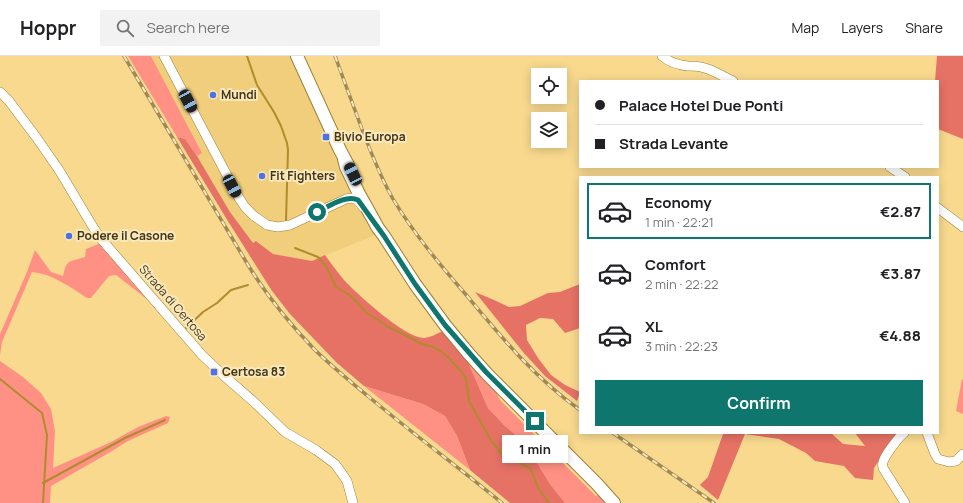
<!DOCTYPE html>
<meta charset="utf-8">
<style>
:root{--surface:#fff;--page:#f2f2f2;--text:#202124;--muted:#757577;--line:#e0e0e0;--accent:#0f766e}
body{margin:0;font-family:Manrope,sans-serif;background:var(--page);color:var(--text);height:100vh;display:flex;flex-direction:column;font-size:15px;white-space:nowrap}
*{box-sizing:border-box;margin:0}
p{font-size:13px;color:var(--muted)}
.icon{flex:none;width:22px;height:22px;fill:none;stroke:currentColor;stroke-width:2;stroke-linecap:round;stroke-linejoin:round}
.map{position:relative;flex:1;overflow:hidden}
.panel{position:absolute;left:579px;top:120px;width:360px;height:258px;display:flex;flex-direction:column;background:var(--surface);border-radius:0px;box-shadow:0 2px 10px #0003}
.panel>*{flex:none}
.guide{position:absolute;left:579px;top:24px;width:360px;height:88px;border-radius:0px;box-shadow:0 2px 10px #0003;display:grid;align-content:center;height:88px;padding:0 16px;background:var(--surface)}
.tools{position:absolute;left:531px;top:12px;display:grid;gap:8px}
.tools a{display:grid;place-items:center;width:36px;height:36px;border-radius:0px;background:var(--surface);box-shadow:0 2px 10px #0003;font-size:20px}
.end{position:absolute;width:18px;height:18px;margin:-9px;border:5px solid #0f766e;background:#fff;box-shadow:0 0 0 2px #fff}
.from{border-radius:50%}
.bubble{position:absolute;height:28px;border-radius:0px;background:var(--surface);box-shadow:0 2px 10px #0003;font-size:13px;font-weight:700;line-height:28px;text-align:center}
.car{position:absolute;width:12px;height:24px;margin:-12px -6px;border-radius:5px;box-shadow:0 0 3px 1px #0007;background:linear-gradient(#222 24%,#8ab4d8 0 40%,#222 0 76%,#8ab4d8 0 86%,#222 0)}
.guide b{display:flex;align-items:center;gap:14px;height:38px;font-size:15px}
.guide b+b{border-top:1px solid var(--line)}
.guide i{width:10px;height:10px;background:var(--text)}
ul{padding:7px 0 0;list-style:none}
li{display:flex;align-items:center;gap:12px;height:56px;margin:0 8px 6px;padding:0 8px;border:2px solid transparent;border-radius:0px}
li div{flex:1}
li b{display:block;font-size:15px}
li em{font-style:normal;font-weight:700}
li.current{border-color:var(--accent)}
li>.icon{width:36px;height:36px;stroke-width:1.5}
.primary-button{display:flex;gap:8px;margin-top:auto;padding:8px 16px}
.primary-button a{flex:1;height:46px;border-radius:0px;background:var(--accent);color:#fff;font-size:16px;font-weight:700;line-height:46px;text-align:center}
header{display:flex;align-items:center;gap:24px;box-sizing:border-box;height:56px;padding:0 20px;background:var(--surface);border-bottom:1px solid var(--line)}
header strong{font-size:19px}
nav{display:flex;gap:22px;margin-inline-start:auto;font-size:14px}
.search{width:280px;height:36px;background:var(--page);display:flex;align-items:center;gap:10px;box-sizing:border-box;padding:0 14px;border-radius:0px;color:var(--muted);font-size:15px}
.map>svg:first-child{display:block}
.built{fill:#f0ce7b}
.green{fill:#ff9184}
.forest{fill:#e67265}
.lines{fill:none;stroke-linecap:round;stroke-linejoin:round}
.stream{stroke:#af8c2c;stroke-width:2}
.minor-casing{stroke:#9d8036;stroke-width:10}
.major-casing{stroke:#9d8036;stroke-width:14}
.minor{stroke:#fff;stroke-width:9}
.major{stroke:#fff;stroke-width:12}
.rail-casing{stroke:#a08954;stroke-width:3.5}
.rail{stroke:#fae8bd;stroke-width:2;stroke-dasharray:6;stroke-linecap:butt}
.route{stroke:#0f766e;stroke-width:5}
.poi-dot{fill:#4e71e5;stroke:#fae8bd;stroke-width:1.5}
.labels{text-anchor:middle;stroke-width:4;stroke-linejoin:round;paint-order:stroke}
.poi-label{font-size:12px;font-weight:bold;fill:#433617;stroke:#fae8bd;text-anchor:start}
.street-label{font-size:12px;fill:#433617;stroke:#fae8bd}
</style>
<header>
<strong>Hoppr</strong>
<div class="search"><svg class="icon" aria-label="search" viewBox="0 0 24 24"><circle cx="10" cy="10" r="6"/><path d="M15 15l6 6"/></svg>Search here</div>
<nav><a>Map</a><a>Layers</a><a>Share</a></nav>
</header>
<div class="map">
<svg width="963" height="447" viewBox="0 0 963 447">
<rect width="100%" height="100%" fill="#f8d98e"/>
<!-- built -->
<path class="built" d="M151,0H303L346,94L366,134L387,174L312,205L273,198L257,185L253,187L230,156L197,100L202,96Z"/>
<!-- green -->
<path class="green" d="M128,0H151L202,97L197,100L185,83L177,81Z
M101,187L150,242L148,244L116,219L109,220L91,242H87C70,231 53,218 32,216L2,286L0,299V278L27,216L35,194L51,216L63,220C67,203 69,206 85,201L86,193Z
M467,304L496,336L500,344L596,440L599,438L607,447H565L550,428L524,386L504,369L488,352Z
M0,305L23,321L41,337L51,353L55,375L53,412L111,386L138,371L166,360L170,361L168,367L128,385L107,398L51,430L50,447H0Z
M962,323L963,324V358L956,355Z
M364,330L423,348L445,360L457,380L470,414Z"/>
<!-- forest -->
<path class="forest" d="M937,0H963V83L938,73V25H935Z
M177,81L185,83L197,100L230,156L253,187L256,185L273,198L312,205L325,199C331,207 337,216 344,224C357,238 404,281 423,282C430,282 436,278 443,275L467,304L488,352L504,369L524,386L550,428L565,447H510L470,414L457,380L445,360L423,348L364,330L337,307L290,258L272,235L226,162Z
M580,228V272L565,277L553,263L540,262L526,269L527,284L538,302L551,319L565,329L580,336L577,345L545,320L523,296L475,236L494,244L509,251L520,250L548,237L560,236Z
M718,377H831L843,388L865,390L855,377H895L896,378L874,412L873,424L855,422L844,410L815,405L806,397L779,383L745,378L718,444L700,429L708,421L723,378Z"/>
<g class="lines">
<!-- stream -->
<path class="stream" d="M247,0L257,29L274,56L281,70L287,87L288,94L286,165
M295,192L318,201L326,210L336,231L351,240L367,257L387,270L409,281L422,288L433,291L439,294L448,301L461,315L466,323L469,345L492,386L502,398L531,413L538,432L549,447
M184,274L203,256L217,247L231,234L248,229
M0,323L42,357L47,379L43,447
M43,427L125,382L165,364"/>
<!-- minor casing -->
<g class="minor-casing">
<path id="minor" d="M164,0L239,142L245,151L254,160L267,169L278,171L290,169L346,143C356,141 357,143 363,151
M662,0C669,6 678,9 688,10C692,10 697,10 701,11C712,13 722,20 733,25
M0,36L9,45L36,81L59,114L93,171L102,184L181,275L202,299L223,319L254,346L285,376L316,394L335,408L343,419L347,425L353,447
M890,111L905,121
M938,152L963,171
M904,377C898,382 885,399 883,406C882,408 883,410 883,412L905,447
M927,377L935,398L938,403L949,406L956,405L963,398"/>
</g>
<!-- major casing -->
<g class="major-casing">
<path id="major" d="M297,0L340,94L348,109
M344,103L346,111L359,138L378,172L384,180L415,228L445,269L469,298L488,319L597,428L614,447"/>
</g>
<!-- minor -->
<use href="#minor" class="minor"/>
<!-- major -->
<use href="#major" class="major"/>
<!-- rail casing -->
<g class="rail-casing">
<path id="rail" d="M124,0L248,209C267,240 289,267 314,293C331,310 350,325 369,341C412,377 458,411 502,447
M335,0C344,25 354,51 363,76C372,99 381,122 393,143C414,178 441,210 468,241C503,283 535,322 580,354
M613,377L714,447"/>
</g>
<!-- rail -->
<use href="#rail" class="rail"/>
</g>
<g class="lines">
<!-- route -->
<path class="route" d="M317,156C328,151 346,138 358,144L384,180L415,228L445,269L486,316L535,365"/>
</g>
<!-- markers -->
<g class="poi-dot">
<circle cx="213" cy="39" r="4"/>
<rect x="322" y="77" width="8" height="8" rx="2"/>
<circle cx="262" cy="120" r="4"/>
<circle cx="69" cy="180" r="4"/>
<rect x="210" y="312" width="8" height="8" rx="2"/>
</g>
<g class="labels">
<!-- poi labels -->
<g class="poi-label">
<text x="221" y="43">Mundi</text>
<text x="334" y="85">Bivio Europa</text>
<text x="270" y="124">Fit Fighters</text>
<text x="77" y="184">Podere il Casone</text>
<text x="222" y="320">Certosa 83</text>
</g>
<!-- street labels -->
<g class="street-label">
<text transform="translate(173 247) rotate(49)" y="4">Strada di Certosa</text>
</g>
</g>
</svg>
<div class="tools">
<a><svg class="icon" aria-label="locate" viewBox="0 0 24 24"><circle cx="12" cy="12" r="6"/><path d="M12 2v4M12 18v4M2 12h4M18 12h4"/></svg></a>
<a><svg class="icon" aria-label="layers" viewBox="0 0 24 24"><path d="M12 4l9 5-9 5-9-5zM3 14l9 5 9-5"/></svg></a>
</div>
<i class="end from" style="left:317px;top:156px"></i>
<i class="end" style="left:535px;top:365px"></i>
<div class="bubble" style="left:502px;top:379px;width:66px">1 min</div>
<i class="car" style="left:188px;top:45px;rotate:152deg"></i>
<i class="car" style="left:353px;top:118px;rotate:334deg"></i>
<i class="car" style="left:232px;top:130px;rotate:152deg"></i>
<div class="guide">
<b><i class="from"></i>Palace Hotel Due Ponti</b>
<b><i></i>Strada Levante</b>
</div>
<section class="panel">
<ul>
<li class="current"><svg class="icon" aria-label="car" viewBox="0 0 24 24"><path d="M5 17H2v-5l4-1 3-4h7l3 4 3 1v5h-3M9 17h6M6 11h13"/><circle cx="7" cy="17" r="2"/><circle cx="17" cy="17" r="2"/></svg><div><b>Economy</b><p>1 min · 22:21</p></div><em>€2.87</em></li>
<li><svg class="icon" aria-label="car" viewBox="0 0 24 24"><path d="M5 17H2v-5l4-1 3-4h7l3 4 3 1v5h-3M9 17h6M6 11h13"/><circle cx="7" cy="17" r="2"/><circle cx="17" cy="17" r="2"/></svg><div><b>Comfort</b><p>2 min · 22:22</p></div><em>€3.87</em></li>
<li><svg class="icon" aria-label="car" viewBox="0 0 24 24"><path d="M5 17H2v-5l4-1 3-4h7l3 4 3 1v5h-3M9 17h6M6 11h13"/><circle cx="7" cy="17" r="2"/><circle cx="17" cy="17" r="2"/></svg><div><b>XL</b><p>3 min · 22:23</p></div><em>€4.88</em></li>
</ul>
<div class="primary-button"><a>Confirm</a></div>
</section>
</div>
